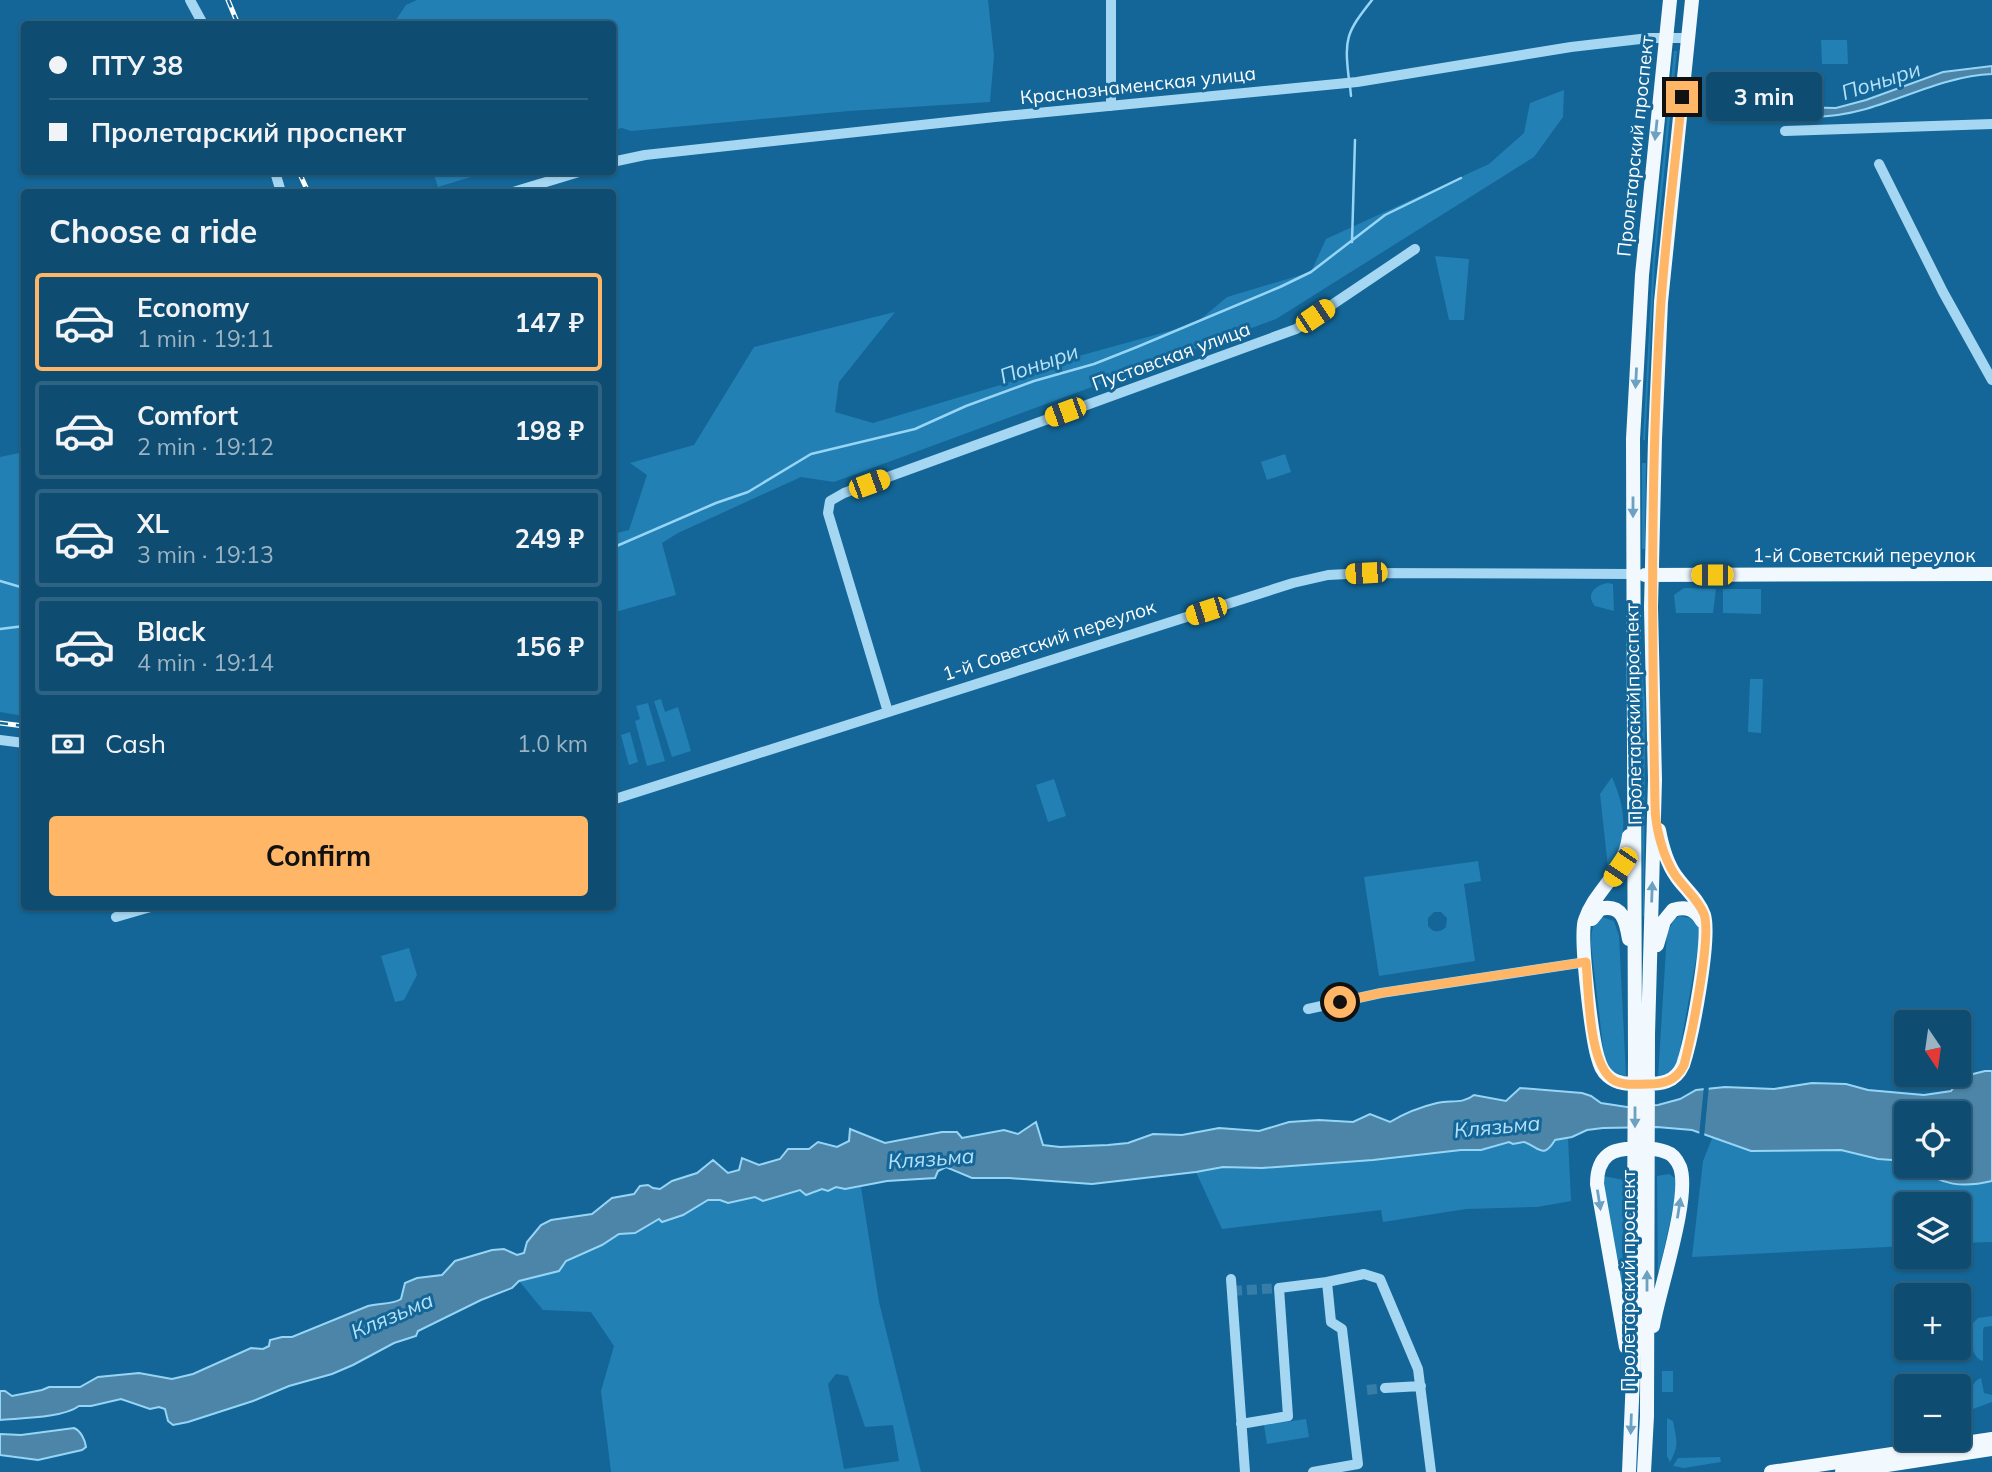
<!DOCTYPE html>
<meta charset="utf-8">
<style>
:root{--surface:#0e4c71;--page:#175376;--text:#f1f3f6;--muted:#9bb4c3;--line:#2e6384;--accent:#ffb667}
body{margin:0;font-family:Mulish,sans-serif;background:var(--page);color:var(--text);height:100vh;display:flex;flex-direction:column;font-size:26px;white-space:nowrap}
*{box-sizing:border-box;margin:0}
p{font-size:23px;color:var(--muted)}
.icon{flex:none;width:38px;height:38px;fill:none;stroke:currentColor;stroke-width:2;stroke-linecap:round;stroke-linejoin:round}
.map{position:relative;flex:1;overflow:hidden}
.panel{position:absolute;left:21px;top:189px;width:595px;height:721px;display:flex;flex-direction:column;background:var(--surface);border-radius:7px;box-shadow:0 2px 5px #0004,0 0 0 2px var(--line)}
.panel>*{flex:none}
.banner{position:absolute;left:21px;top:21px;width:595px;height:154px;border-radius:7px;box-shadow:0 2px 5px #0004,0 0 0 2px var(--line);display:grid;align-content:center;height:154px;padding:0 28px;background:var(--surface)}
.needle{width:46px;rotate:167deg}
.controls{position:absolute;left:1894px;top:1010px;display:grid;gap:14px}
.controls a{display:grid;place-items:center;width:77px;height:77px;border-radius:7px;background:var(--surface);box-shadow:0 2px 5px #0004,0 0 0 2px var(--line);font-size:35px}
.end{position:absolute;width:32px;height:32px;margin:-16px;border:9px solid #ffb667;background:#111;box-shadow:0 0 0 4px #111}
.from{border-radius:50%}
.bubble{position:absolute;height:49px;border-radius:7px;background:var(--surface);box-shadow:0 2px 5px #0004,0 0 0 2px var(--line);font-size:23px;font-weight:700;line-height:49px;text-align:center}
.car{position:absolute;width:21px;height:42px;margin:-21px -10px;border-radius:9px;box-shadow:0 0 5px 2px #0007;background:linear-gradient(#f5c518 24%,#345 0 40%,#f5c518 0 76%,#345 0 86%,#f5c518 0)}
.banner b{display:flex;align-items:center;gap:24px;height:66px;font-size:26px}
.banner b+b{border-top:2px solid var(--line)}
.banner i{width:18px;height:18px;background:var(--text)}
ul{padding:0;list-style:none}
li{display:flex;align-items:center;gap:21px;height:98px;margin:0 14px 10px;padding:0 14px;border:4px solid var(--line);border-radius:7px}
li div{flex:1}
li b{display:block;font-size:26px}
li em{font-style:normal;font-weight:700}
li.selected{border-color:var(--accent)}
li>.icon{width:63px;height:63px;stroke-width:1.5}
h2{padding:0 28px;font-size:32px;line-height:84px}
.pay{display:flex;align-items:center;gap:18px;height:77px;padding:0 28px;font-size:26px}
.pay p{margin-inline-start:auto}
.action{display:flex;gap:14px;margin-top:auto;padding:14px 28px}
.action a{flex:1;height:80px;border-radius:7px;background:var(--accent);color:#111;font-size:28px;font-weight:700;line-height:80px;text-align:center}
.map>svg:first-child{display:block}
.green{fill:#2280b4;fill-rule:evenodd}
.water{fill:#4c85a7;stroke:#97d5f6;stroke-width:2}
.pier{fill:#136697}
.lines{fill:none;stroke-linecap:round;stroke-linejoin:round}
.stream{stroke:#97d5f6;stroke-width:2.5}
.minor-tunnel{stroke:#367da7;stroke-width:10;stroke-dasharray:10 5;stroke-linecap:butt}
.minor{stroke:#a5d7f3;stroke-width:10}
.major{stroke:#f1f9ff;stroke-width:14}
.rail-casing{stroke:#fff;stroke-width:5}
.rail{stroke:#136697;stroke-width:2.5;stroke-dasharray:8;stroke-linecap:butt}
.oneway{fill:#6ca1c1}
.route{stroke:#ffb667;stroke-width:9}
.labels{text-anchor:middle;stroke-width:6;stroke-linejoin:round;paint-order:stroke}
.street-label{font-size:19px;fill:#fff;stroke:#136697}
.water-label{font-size:21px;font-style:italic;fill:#b6e2f9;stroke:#136697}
</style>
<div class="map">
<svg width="1992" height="1472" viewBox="0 0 1992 1472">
<rect width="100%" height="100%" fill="#136697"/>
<!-- green -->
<path class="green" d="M417,0H988L994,56L990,102L849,111L631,131L622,128L613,130L612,24H393L406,5Z
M1821,40H1847L1848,64H1822Z
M1674,51H1677L1655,261L1645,440H1643L1653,260Z
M1564,90L1563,117L1534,157L1276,319L834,482L801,477L678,533L662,543L676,595L615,612L612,606L613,534L629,530L647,475L630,463L694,445L754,347L895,312L839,382L835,412L873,423L1007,383L1075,357L1195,324L1227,297L1311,272L1326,239L1489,164L1524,133L1530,103Z
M433,172H487L438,187Z
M1435,256L1469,259L1464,320H1449Z
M24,452V716L0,712V457Z
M1285,454L1291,472L1267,480L1261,462Z
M1642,463H1646L1645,549H1642Z
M1608,583L1613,584L1614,611L1595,606C1585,595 1595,585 1608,583Z
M1684,588L1716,589L1713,613H1676L1674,595Z
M1723,589H1761V614L1723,613Z
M1641,660L1645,702L1644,917L1643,916Z
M1750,679H1763L1761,733L1748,732Z
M661,699L665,712L678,707L691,751L672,757L654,701Z
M648,703L665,761L647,766L635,721L640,719L636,706Z
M630,732L638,762L629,765L621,735Z
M1612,777C1629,817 1626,837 1609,877L1600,794Z
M1054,779L1066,816L1048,822L1036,785Z
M1478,861L1481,881L1464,884L1475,961L1379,976L1364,877ZM1434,912H1441L1447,918L1446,927C1440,933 1433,933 1428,926V918Z
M1679,916L1690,918L1699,926V942L1679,1055C1676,1066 1670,1075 1658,1077L1667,933L1674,920Z
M1602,917L1614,921L1619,936L1626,1076C1612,1073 1608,1068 1604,1055L1591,944C1592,933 1591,922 1602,917Z
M409,948L417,975L404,1000L395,1002L381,956Z
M1713,1136L1730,1143L1774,1152L1785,1149L1826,1151L1841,1150L1878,1159L1906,1161V1166C1926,1166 1925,1176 1941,1181C1954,1186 1979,1184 1992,1181V1242L1958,1243V1204H1906V1246L1692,1257L1703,1161Z
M1568,1138L1571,1201L1537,1207L1466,1209L1383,1222L1381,1210L1222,1229L1196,1172L1223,1167L1262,1168L1373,1160L1461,1150H1481L1510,1142C1527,1147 1549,1141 1568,1138Z
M1669,1174L1677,1179L1675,1200L1658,1275L1657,1176Z
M1603,1176L1624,1180L1622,1288L1604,1197Z
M836,1187L845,1189L861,1187L879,1302L921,1472H611L601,1391L614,1346L591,1312L543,1310L519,1281L544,1274L619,1234L635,1233L659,1218L683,1215L708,1199L720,1200L728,1203L755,1197L763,1201C781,1194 795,1188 813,1194L822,1188ZM836,1374L848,1376L865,1427L893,1425L899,1461L844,1469L828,1384Z
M1992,1316V1326L1984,1327L1983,1330V1361C1969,1356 1971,1337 1973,1323L1978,1318Z
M1662,1371H1673V1392H1662Z
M1981,1378L1984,1393L1992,1395V1402L1973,1409C1972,1397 1968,1383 1981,1378Z
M1667,1418L1673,1421C1676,1439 1680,1444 1670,1462L1667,1456Z
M1306,1419L1309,1437L1267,1444L1264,1425Z
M1720,1457L1721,1462L1684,1468L1673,1466L1678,1458Z"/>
<!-- water -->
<path class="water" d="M1992,66V74C1946,76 1906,98 1862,110C1822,121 1778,117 1737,118V111L1789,107L1836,108L1866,100L1943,72Z
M1985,1071H1992V1181C1963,1188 1941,1186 1918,1166H1958V1113H1906V1161L1878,1159L1841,1150L1751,1151L1692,1130L1657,1127L1603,1128L1587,1130L1572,1137L1555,1140C1543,1160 1539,1147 1524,1142L1513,1144L1509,1142L1481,1150H1461L1373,1160L1262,1168L1223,1167L1196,1172L1092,1184L1009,1178H972L946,1167L938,1171L935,1178L887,1181L845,1189L836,1187L828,1191L822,1189L806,1195L800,1190L763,1201L755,1197L728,1203L720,1200H708L683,1215L662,1222L659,1219L635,1233L619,1234L602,1245L566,1261L559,1271L519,1281L512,1288L481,1300L418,1331L416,1336L394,1343L353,1365L332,1374L289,1386L253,1401L188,1422L173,1425L168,1421L165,1409L159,1407L150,1409L121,1399L91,1406H79C63,1418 20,1418 0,1420V1391H5L12,1396L42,1390L49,1387H80L98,1377L139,1373L172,1379L193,1374L251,1348L263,1349L269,1346L270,1340L282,1337H292L368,1306C378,1303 392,1305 401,1299L405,1283L417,1278L442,1275L455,1261L492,1250L504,1249L517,1255L524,1253L527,1242L541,1225L551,1220L592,1214L612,1198L634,1194L640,1186L648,1185L653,1188L660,1189L672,1181L697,1173L713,1160L728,1173L739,1170L742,1158L759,1165L780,1159L788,1149H809L818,1142L837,1147L849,1141L850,1129L885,1143L942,1132H957L962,1138L1004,1130L1018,1134L1036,1122L1043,1145L1060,1147L1108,1145L1128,1143L1153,1134L1182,1135L1219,1128L1259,1131L1289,1122L1319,1120L1353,1122L1370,1114L1390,1122C1405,1113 1420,1107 1437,1103C1451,1100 1463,1104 1474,1095L1506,1101L1520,1088L1582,1093L1591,1096L1601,1103L1627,1107L1658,1105L1680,1099L1696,1090L1725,1087L1774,1089L1812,1083L1846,1084L1868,1090L1924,1095L1951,1091L1961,1077Z
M74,1428C81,1431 85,1440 86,1447L82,1450L38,1460L0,1455V1434L21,1435Z"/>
<!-- pier -->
<path class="pier" d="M1709,1085L1704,1137L1699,1136L1704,1086Z"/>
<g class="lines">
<!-- stream -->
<path class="stream" d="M1349,80C1344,38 1346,33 1372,0
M1350,86L1351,96
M1352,242L1355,140
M612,548L716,503L748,492L811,454L915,429L966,406L1034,381L1094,364L1137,347L1280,287L1311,272L1385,215L1461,178
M0,581L24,588
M0,629L24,626"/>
<!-- minor-tunnel -->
<path class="minor-tunnel" d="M1232,1291L1279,1288
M1367,1390L1385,1388"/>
<!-- minor -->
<path class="minor" d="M190,0L203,24
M1111,0V106
M1785,131L1992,124
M612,162L645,155L995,117L1357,82L1571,47L1649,38H1688
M1879,164L1943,292L1992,380
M275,172L281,192
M513,192L579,172
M888,712L828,513L830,501L844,493L1296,329L1415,249
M0,740L24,743
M612,800L1293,583L1328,575L1366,573L1633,574
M116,917L154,906
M1308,1009L1381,993L1586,962
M1231,1279L1245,1472
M1385,1388L1421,1386
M1241,1424L1288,1416L1279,1288L1327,1282
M1313,1472L1358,1464L1342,1329L1331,1322L1327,1282L1364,1274L1380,1279L1418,1369L1431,1472"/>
<!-- major -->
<path class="major" d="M1645,575L1992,574
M1629,836C1624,875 1596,888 1585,920C1579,935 1592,1039 1598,1058C1600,1065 1602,1071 1608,1076C1618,1085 1631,1084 1644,1084C1661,1084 1675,1083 1683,1065C1692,1038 1711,939 1704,915C1699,900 1684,888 1676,876C1666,862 1662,846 1659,830
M1592,919L1600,909C1622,903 1626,921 1629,939
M1657,945L1664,921L1673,910C1686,906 1695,909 1702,921
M1626,1347L1597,1184C1597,1174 1599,1162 1608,1155C1618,1146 1654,1147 1666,1152C1673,1154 1677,1160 1680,1167C1691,1197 1659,1290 1653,1326
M1629,1472L1633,1376L1635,1058L1633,439L1642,275L1670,0
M1644,1472L1647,1416L1648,1034L1655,780L1651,607L1655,439L1661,302L1692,0
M1771,1472L1992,1439
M1842,1472L1992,1449"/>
<!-- rail casing -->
<g class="rail-casing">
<path id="rail" d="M228,0L238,24
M299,172L308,192
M0,723L24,726"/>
</g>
<!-- rail -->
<use href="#rail" class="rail"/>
</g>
<!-- one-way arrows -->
<defs><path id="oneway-solid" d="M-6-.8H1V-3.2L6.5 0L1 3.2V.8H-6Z" transform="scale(1.75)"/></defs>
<g class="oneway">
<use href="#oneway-solid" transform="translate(1656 130) rotate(96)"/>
<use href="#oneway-solid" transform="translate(1636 378) rotate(93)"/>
<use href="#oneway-solid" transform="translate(1633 507) rotate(90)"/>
<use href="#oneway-solid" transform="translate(1652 892) rotate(-88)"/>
<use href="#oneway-solid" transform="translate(1635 1117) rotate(90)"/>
<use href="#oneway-solid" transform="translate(1599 1200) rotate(81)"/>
<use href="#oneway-solid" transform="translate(1679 1208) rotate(-81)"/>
<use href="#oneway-solid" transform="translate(1647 1281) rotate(-90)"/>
<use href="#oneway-solid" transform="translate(1631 1424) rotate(92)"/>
</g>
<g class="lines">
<!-- route -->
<path class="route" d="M1340,1002L1381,993L1586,962C1589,990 1588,1068 1615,1081C1625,1086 1637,1084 1648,1084C1664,1084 1676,1081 1684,1065C1691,1038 1712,937 1704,914C1698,899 1684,888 1675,875C1663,857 1655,827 1655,805C1652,637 1650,470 1661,302C1666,234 1675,165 1682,97"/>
</g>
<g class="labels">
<!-- street labels -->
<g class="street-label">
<text transform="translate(1138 85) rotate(-6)" y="7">Краснознаменская улица</text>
<text transform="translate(1635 146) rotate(-84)" y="7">Пролетарский проспект</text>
<text transform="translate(1171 356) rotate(-20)" y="7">Пустовская улица</text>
<text x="1864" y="562">1-й Советский переулок</text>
<text transform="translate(1049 640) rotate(-18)" y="7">1-й Советский переулок</text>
<text transform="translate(1633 714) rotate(-91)" y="7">Пролетарский проспект</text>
<text transform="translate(1628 1281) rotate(-90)" y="7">Пролетарский проспект</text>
</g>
<!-- water labels -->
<g class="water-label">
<text transform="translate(1881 81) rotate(-18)" y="7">Поныри</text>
<text transform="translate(1039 364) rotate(-19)" y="7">Поныри</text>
<text transform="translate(1497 1127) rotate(-5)" y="7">Клязьма</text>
<text transform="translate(931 1159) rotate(-4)" y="7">Клязьма</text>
<text transform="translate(392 1316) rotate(-23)" y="7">Клязьма</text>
</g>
</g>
</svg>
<div class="controls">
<a><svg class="needle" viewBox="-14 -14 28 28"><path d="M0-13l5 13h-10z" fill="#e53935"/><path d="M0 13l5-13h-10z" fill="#9bb4c3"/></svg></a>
<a><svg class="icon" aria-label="locate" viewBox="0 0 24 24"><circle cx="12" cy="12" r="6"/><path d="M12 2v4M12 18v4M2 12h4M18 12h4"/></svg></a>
<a><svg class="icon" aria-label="layers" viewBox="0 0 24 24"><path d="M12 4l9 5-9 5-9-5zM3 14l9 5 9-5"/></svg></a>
<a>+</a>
<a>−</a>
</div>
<i class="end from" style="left:1340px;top:1002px"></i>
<i class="end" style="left:1682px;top:97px"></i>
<div class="bubble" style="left:1706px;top:72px;width:116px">3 min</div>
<i class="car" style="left:1315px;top:316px;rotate:56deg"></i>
<i class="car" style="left:1065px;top:412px;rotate:250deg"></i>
<i class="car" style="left:869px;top:484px;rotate:70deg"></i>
<i class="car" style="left:1366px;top:573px;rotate:267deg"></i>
<i class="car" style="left:1712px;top:575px;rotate:270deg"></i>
<i class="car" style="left:1206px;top:611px;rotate:252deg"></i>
<i class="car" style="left:1620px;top:867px;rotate:214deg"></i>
<div class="banner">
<b><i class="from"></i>ПТУ 38</b>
<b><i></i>Пролетарский проспект</b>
</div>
<section class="panel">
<h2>Choose a ride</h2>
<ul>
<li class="selected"><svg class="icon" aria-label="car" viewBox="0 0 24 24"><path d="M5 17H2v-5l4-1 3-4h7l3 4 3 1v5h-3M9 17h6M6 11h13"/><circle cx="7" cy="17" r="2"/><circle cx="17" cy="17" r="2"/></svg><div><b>Economy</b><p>1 min · 19:11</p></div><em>147 ₽</em></li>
<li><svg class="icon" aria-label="car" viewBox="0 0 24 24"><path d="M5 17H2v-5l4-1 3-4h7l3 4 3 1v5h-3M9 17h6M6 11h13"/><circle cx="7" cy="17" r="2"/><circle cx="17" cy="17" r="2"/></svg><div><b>Comfort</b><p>2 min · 19:12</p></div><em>198 ₽</em></li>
<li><svg class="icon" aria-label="car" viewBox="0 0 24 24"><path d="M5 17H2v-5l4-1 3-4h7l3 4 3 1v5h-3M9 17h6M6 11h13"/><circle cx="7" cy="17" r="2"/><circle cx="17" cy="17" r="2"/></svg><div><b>XL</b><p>3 min · 19:13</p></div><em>249 ₽</em></li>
<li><svg class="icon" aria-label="car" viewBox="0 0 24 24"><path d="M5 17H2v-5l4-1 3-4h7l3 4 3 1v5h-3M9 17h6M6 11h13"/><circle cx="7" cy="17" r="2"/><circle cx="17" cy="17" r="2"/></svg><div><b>Black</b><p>4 min · 19:14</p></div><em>156 ₽</em></li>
</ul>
<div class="pay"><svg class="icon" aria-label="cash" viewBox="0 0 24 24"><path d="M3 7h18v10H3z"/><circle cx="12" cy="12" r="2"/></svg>Cash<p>1.0 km</p></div>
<div class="action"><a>Confirm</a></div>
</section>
</div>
